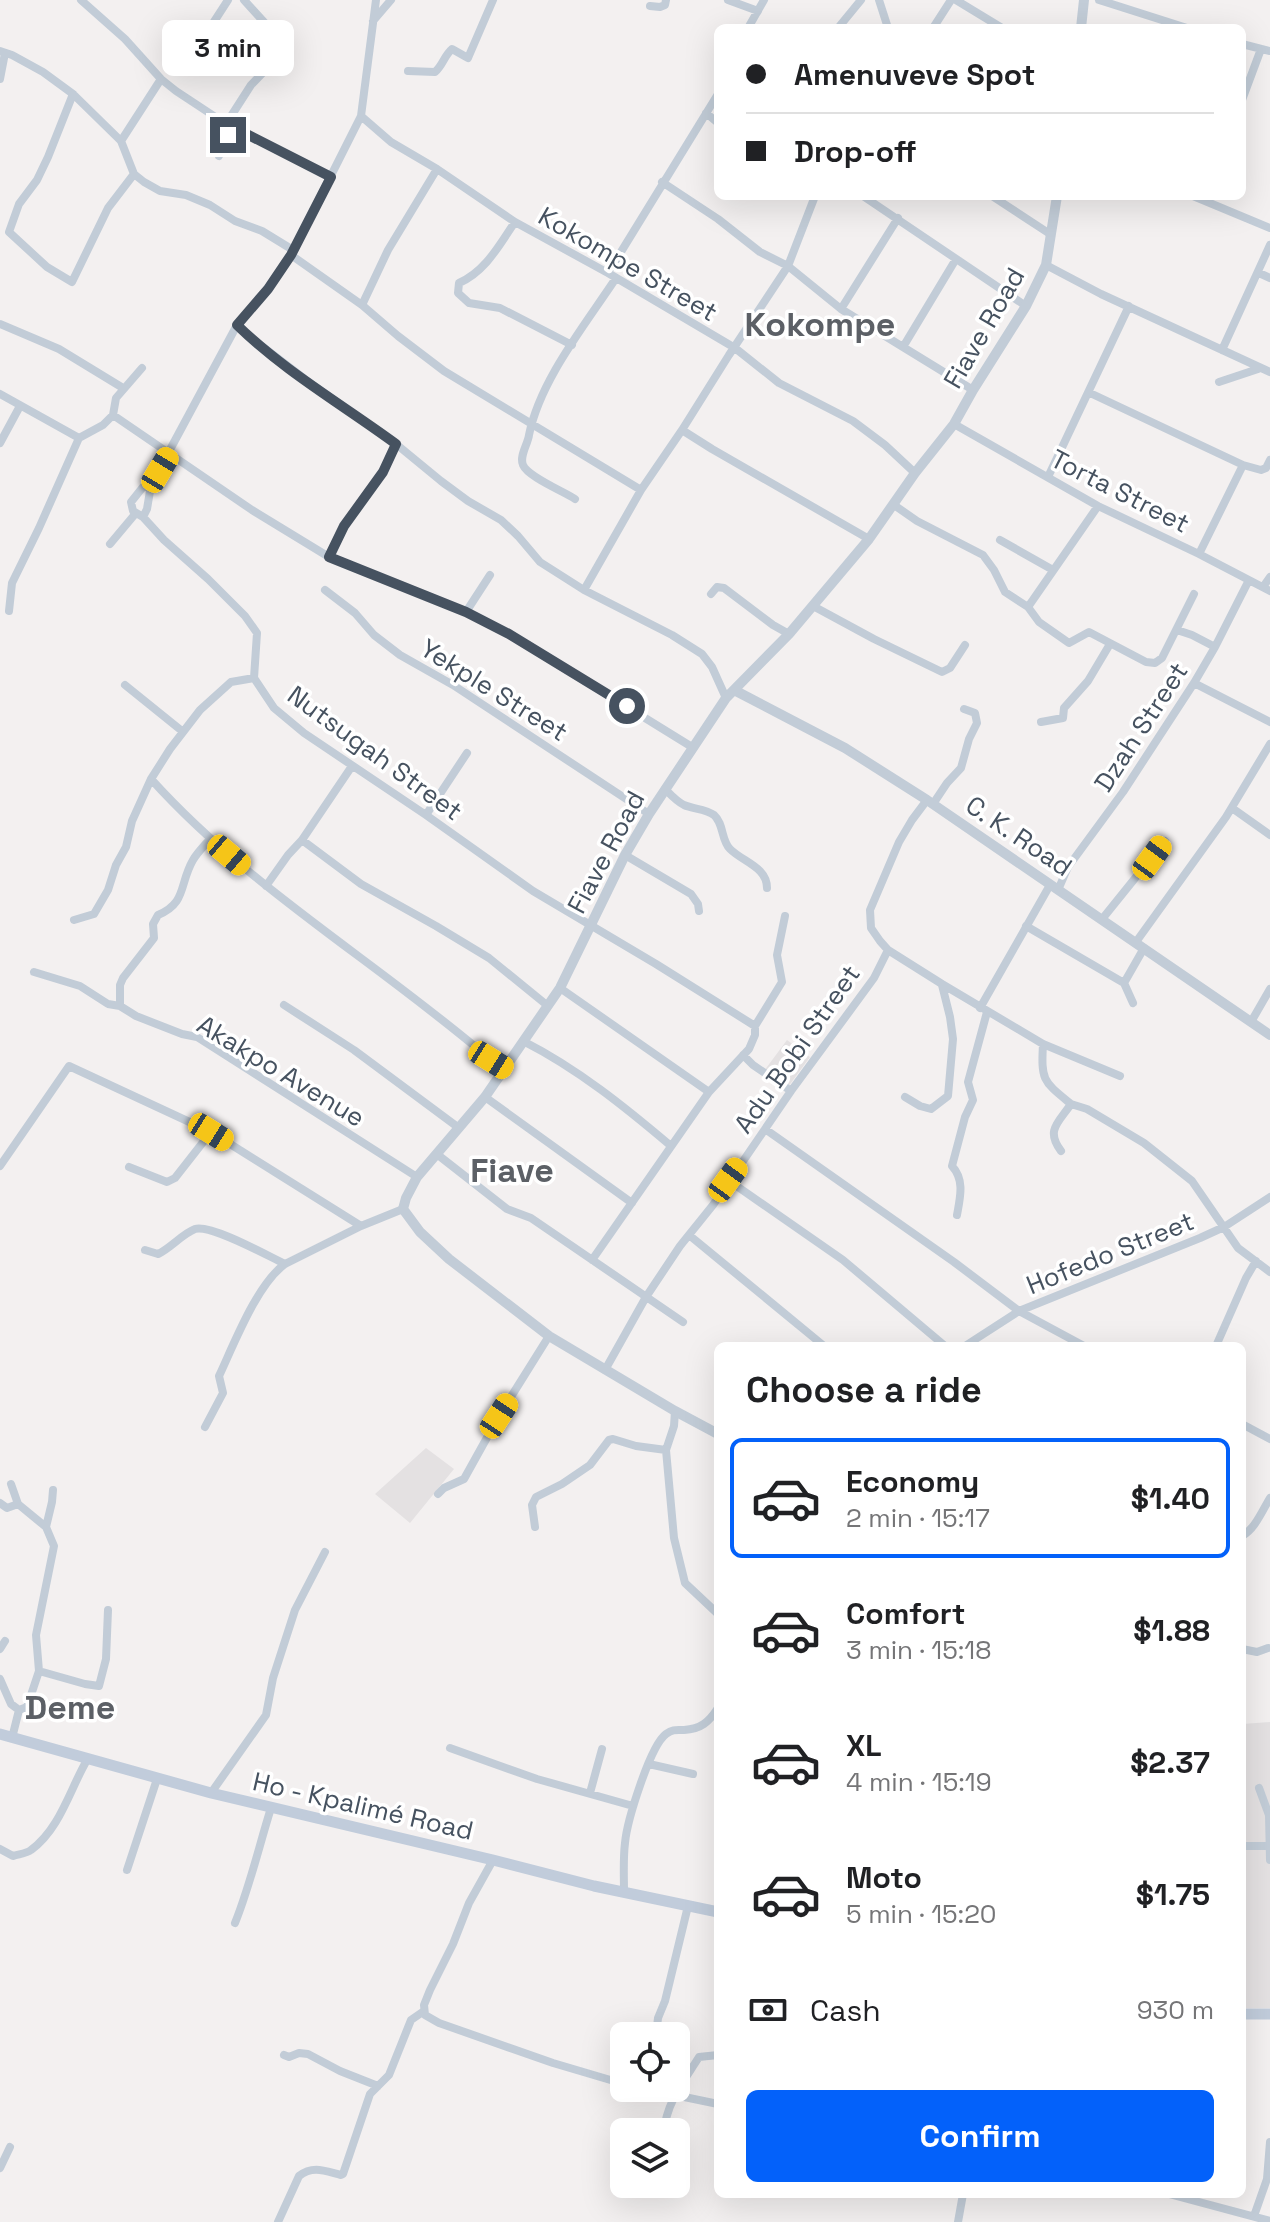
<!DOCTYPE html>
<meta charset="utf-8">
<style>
:root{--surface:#fff;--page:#f6f6f6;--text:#202124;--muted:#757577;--line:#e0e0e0;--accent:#0361fa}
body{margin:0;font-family:"Space Grotesk",sans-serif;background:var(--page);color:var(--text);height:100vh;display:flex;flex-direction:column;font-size:30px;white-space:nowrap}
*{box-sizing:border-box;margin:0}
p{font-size:26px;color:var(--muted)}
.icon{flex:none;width:44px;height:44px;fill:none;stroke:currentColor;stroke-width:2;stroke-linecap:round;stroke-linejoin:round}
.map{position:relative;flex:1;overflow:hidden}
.side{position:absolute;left:714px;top:1342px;width:532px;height:856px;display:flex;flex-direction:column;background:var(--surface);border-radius:12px;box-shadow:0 8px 32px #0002}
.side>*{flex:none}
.hud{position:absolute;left:714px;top:24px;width:532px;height:176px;border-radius:12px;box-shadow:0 8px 32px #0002;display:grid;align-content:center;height:176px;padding:0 32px;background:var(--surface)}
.tools{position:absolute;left:610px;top:2022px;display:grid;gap:16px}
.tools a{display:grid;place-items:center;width:80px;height:80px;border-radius:12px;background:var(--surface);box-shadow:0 8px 32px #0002;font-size:40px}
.end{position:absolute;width:36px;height:36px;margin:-18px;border:10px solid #465260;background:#fff;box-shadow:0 0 0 4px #fff}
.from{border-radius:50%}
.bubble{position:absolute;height:56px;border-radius:12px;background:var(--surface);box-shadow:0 8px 32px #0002;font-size:26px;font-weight:600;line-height:56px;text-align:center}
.car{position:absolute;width:24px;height:48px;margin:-24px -12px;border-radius:10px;box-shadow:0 0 6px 2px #0007;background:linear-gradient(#f5c518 24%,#345 0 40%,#f5c518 0 76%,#345 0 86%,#f5c518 0)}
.hud b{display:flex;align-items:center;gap:28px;height:76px;font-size:30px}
.hud b+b{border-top:2px solid var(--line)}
.hud i{width:20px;height:20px;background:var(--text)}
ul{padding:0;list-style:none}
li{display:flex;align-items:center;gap:24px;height:120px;margin:0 16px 12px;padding:0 16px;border:4px solid transparent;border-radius:12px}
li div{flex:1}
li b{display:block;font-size:30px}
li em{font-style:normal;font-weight:600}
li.on{border-color:var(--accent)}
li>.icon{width:72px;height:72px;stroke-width:1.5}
h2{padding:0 32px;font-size:36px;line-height:96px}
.pay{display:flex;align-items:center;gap:20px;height:88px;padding:0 32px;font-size:30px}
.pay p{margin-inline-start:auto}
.action{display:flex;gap:16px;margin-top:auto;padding:16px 32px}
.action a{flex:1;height:92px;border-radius:12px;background:var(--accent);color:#fff;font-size:32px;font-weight:600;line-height:92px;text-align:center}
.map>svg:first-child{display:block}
.education{fill:#e4e1e2}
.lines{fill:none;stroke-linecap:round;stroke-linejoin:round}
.minor{stroke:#c2ccd7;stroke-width:8}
.tertiary{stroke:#c2ccd7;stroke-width:10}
.secondary{stroke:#c1ccdb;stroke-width:11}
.route{stroke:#465260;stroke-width:10}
.labels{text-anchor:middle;stroke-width:7;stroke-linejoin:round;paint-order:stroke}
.street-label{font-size:26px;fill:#465260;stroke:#fff}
.district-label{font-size:34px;font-weight:bold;fill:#5c6066;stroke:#fff}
</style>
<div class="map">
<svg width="1270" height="2222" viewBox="0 0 1270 2222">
<rect width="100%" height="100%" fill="#f3f0f0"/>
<!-- education -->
<path class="education" d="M787,1040L810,1057L788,1087L764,1071Z
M426,1448L454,1469L410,1523L375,1494Z
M1270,1722V2008H1242V1724Z"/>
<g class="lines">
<!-- minor -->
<path class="minor" d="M81,0L125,39L161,79L176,91L226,124L331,177
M376,0L361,116L291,255L268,289L237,325L151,485L147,509L143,517L164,540L208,579L245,616L257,633L254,678L274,708L304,733L426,815L533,891L656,964L755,1026V1035L749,1049L709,1092L592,1260
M728,0L758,11
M879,0L888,28
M956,0L1002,28
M1099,0L1187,28
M650,6L660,7L665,5L666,0
M373,21L391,0
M748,28L764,0
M838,28L861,0
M933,28L951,0
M206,34L228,0
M1242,44L1270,51
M0,51L12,55L43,72L73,94L121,141L134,174L144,182L160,191L186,195L210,205L235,221L262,231L293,250
M408,71L435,72C443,65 444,56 452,49L468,58L493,0
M0,79L5,53
M73,94L48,157L37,180L19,204L9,232L47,267L72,282L108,208L134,174
M1242,100L1261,49
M706,113L718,123
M361,116L391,142L437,169L515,222L608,273L735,348L779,383L853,421L885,445L915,473
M226,124L251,85L275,60L280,51L273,32L244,0
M121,141L161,79
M219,156L228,135L229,125
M662,182L718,219L760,252L788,266L841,309L973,390
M863,196L1026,306
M992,196L1050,234
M1193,196L1270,228
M515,222C499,245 486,271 459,283L458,293L469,303L500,308L572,345
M291,255L362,305L398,336L444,371L641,490
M1046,265L1101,294L1270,372
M608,273L718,94
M1259,273L1270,278
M362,305L388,250L437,169
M841,309L898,218
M0,324L59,349L123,388
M237,325L250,337L306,380L396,444L441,481L468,501L501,520L518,536L540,562L584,590L672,635L702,654L712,667L726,698
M903,347L956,259
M1222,350L1270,245
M1219,382L1258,369
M1090,393L1243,465L1261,470L1266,468L1270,460
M0,394L79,438L103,425L113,415L116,398L142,368
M113,415L252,510L329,557L466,612L509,634L692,747
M954,424L1098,506L1199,554L1270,591
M682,430L712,449L869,539
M0,443L20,406
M1048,477L1129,306
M575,499C563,491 528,477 523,465C519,456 528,444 529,435C540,380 585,325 616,278
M894,505L917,521L983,555L994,570L1005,592L1028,607L1039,622L1069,643L1089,632L1146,662L1155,663L1162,658L1194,594
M143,517L133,511L131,502L143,487L151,485
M1000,540L1053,570
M110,544L136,513
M1199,554L1243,465
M329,557L344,526L383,472L396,444
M1263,587L1270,577
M325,590L355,613L374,635L400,655L453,685L649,814
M584,590L641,490L682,430L729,355L788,266L815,196
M711,594L717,587L724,588L773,625L789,634
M813,606L874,639L942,672L950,668L965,645
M1028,607L1098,506
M9,611L12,583L39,528L79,438
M466,612L490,575
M1177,630L1192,635L1215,647
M1194,683L1270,722
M125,685L182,731
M1041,722L1063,718L1064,708L1088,681L1110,644
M151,779C250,889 380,964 491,1060L505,1069
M665,789C671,795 676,801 684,805C693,809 706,809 714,815C724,824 721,840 730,849C743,862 767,867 767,888
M927,800L912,820L899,842L870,910L871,928L880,941L888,950L942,984L1043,1044L1120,1076
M933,804L947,783L961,768L969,739L977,723L975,713L964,709
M1232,808L1270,835
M426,815L467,753
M302,840L361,884L436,926L489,958L548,1006
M625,855L691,894L698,904L699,911
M266,886L288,855L302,840L352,766
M1058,890L1068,867L1123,792L1194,683L1215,647L1249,580
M1103,918L1165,841
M74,920L94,914L108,890L116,865L126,847L132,821L151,779L170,749L200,710L231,682L254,678
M1026,926L1124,983
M1136,942L1226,817L1270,744
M34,972L80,986L108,1004L120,1006L136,1016L182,1034L197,1037L417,1177
M560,988L709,1092
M1133,1003L1124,983L1144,948
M284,1005L354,1050L459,1128
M120,1006V985L123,978L154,938L153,924L158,915C187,903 179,884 193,860C197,853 204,846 210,839
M980,1008L1050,885
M1251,1022L1270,989
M755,1026L782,982L777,955L785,916
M523,1041C578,1069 625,1107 671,1146
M1043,1044C1041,1081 1043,1081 1071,1104C1059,1122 1045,1130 1061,1151
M743,1055L753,1065L791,1091
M485,1097L632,1203
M905,1097L920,1106L931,1109L948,1096L953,1039L950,1017L942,985
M1071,1104L1087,1109L1144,1143L1192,1181L1238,1248L1270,1272
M765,1129L954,1262L1019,1311L1084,1346
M438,1155L507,1209L531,1218L683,1322
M0,1166L69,1066L211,1132L361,1226
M129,1167L167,1182L175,1178L211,1132
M728,1180L843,1260L945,1346
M957,1215C960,1198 965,1180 952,1166L965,1117L973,1100L968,1082L987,1012
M689,1235L824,1346
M145,1250L158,1254C171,1248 182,1234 195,1229C211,1224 268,1256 285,1264
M965,1346L1019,1311L1200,1238L1224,1227L1270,1197
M1216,1346L1246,1278L1256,1261
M605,1370L646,1297L680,1246L713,1205L791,1091L874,978L888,950
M675,1411L674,1426L666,1450L674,1538L685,1583L718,1614
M1242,1424L1270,1439
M205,1427L223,1393L219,1376C234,1344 257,1284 285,1264L361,1226L403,1209
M11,1484L18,1504L46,1527
M438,1494L444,1488L464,1479L499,1416L549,1336
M0,1503L7,1508L18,1504
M535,1527L532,1505L536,1497L562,1484L590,1465L609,1440L613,1439L636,1446L666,1450
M1242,1536C1255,1529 1262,1511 1270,1498
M0,1649L5,1641
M1242,1649L1257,1652L1268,1648
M39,1671L85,1684L99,1686L106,1659L108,1610
M0,1679L11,1704L19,1710
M12,1738L19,1710L27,1707L39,1671L36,1635L54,1546L46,1527L52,1502L53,1490
M450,1748L537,1779L633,1806
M649,1764L693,1774
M1259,1788L1269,1815L1270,1860
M211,1793L266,1715L273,1678L295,1610L325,1552
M590,1793L602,1749
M1242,1846H1269
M0,1849L13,1856C18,1854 26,1854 31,1850C60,1829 70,1789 87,1760
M493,1860L469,1903L453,1944L430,1990L424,2005L425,2015L439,2023L553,2063L624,2084
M127,1870L157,1779
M624,1892C624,1876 623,1859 625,1843C627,1821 650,1746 666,1734C673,1729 676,1730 684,1730C701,1729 709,1722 718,1708
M235,1923C250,1886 259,1846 271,1808
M656,2036L658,2018L665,2001L688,1906
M284,2055L289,2057L299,2053L308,2054L340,2071L378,2086
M641,2088L718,2104
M664,2132C666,2103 684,2081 699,2057L718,2055
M0,2168L10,2147
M1169,2194L1270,2221
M1254,2216L1267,2179L1270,2142
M278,2222L299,2176C313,2165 325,2171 341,2175L343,2174L370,2094L389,2075L411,2020L424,2011
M958,2222L963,2194"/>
<!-- tertiary -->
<path class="tertiary" d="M1081,28L1084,0
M734,690L845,748L927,800L1270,1035
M718,1434L675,1411L549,1336L449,1259L420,1232L403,1209L406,1198L417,1177L485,1097L560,988L625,855L649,814L726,698L789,634L869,539L915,473L954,424L973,390L1026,306L1046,265L1057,196"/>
<!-- secondary -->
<path class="secondary" d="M0,1734L211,1793L493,1860L594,1886L718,1912
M1242,2014H1270"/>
</g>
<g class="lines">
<!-- route -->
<path class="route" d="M228,135L229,125L331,177L291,255L268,289L237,325C284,371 343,405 396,444L383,472L344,526L329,557L466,612L509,634L627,706"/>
</g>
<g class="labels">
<!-- street labels -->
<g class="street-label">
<text transform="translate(628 264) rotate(30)" y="9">Kokompe Street</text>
<text transform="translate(984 328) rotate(-60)" y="9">Fiave Road</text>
<text transform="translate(1120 491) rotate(27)" y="9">Torta Street</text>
<text transform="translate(494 690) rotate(32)" y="9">Yekple Street</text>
<text transform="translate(1141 727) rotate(-57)" y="9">Dzah Street</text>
<text transform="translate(375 753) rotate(36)" y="9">Nutsugah Street</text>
<text transform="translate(1019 836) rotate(34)" y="9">C. K. Road</text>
<text transform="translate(606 852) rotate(-62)" y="9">Fiave Road</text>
<text transform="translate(797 1049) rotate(-55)" y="9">Adu Bobi Street</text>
<text transform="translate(281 1071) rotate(31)" y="9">Akakpo Avenue</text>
<text transform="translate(1110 1253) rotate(-22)" y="9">Hofedo Street</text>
<text transform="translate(363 1806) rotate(13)" y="9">Ho - Kpalimé Road</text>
</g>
<!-- district labels -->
<g class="district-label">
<text x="820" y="336">Kokompe</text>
<text x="512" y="1182">Fiave</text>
<text x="70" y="1719">Deme</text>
</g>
</g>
</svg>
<div class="tools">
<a><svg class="icon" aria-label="locate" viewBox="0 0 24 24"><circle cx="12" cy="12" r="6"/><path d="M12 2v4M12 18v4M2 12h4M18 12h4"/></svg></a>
<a><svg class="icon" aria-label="layers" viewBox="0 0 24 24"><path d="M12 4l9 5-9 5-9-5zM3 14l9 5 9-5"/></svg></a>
</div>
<i class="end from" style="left:627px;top:706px"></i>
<i class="end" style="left:228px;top:135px"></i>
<div class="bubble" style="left:162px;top:20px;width:132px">3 min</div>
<i class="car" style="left:160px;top:470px;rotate:31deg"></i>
<i class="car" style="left:229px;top:855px;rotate:130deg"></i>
<i class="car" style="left:1152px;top:858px;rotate:36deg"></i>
<i class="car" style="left:491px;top:1060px;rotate:122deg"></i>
<i class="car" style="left:211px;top:1132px;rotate:122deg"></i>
<i class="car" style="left:728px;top:1180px;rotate:36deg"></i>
<i class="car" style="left:499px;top:1416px;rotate:33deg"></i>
<div class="hud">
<b><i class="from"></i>Amenuveve Spot</b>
<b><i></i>Drop-off</b>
</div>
<section class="side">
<h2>Choose a ride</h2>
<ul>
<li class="on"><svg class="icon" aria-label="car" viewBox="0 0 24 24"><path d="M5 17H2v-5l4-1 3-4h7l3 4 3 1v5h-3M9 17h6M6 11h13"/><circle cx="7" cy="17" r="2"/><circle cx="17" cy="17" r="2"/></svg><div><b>Economy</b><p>2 min · 15:17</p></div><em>$1.40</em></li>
<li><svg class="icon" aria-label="car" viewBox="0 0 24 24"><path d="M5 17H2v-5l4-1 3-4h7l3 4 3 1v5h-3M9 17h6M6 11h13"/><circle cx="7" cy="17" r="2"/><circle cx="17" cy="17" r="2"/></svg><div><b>Comfort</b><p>3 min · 15:18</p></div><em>$1.88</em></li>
<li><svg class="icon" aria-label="car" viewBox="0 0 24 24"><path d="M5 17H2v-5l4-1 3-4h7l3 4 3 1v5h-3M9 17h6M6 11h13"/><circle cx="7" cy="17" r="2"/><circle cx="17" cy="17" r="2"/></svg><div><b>XL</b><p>4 min · 15:19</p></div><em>$2.37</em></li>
<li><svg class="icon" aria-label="car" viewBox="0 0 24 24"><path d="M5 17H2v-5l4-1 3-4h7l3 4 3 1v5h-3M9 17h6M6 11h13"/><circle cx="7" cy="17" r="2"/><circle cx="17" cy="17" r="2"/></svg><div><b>Moto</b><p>5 min · 15:20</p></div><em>$1.75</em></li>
</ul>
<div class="pay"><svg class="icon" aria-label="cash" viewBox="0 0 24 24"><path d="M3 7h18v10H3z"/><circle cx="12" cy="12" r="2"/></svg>Cash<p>930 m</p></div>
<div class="action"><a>Confirm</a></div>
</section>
</div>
